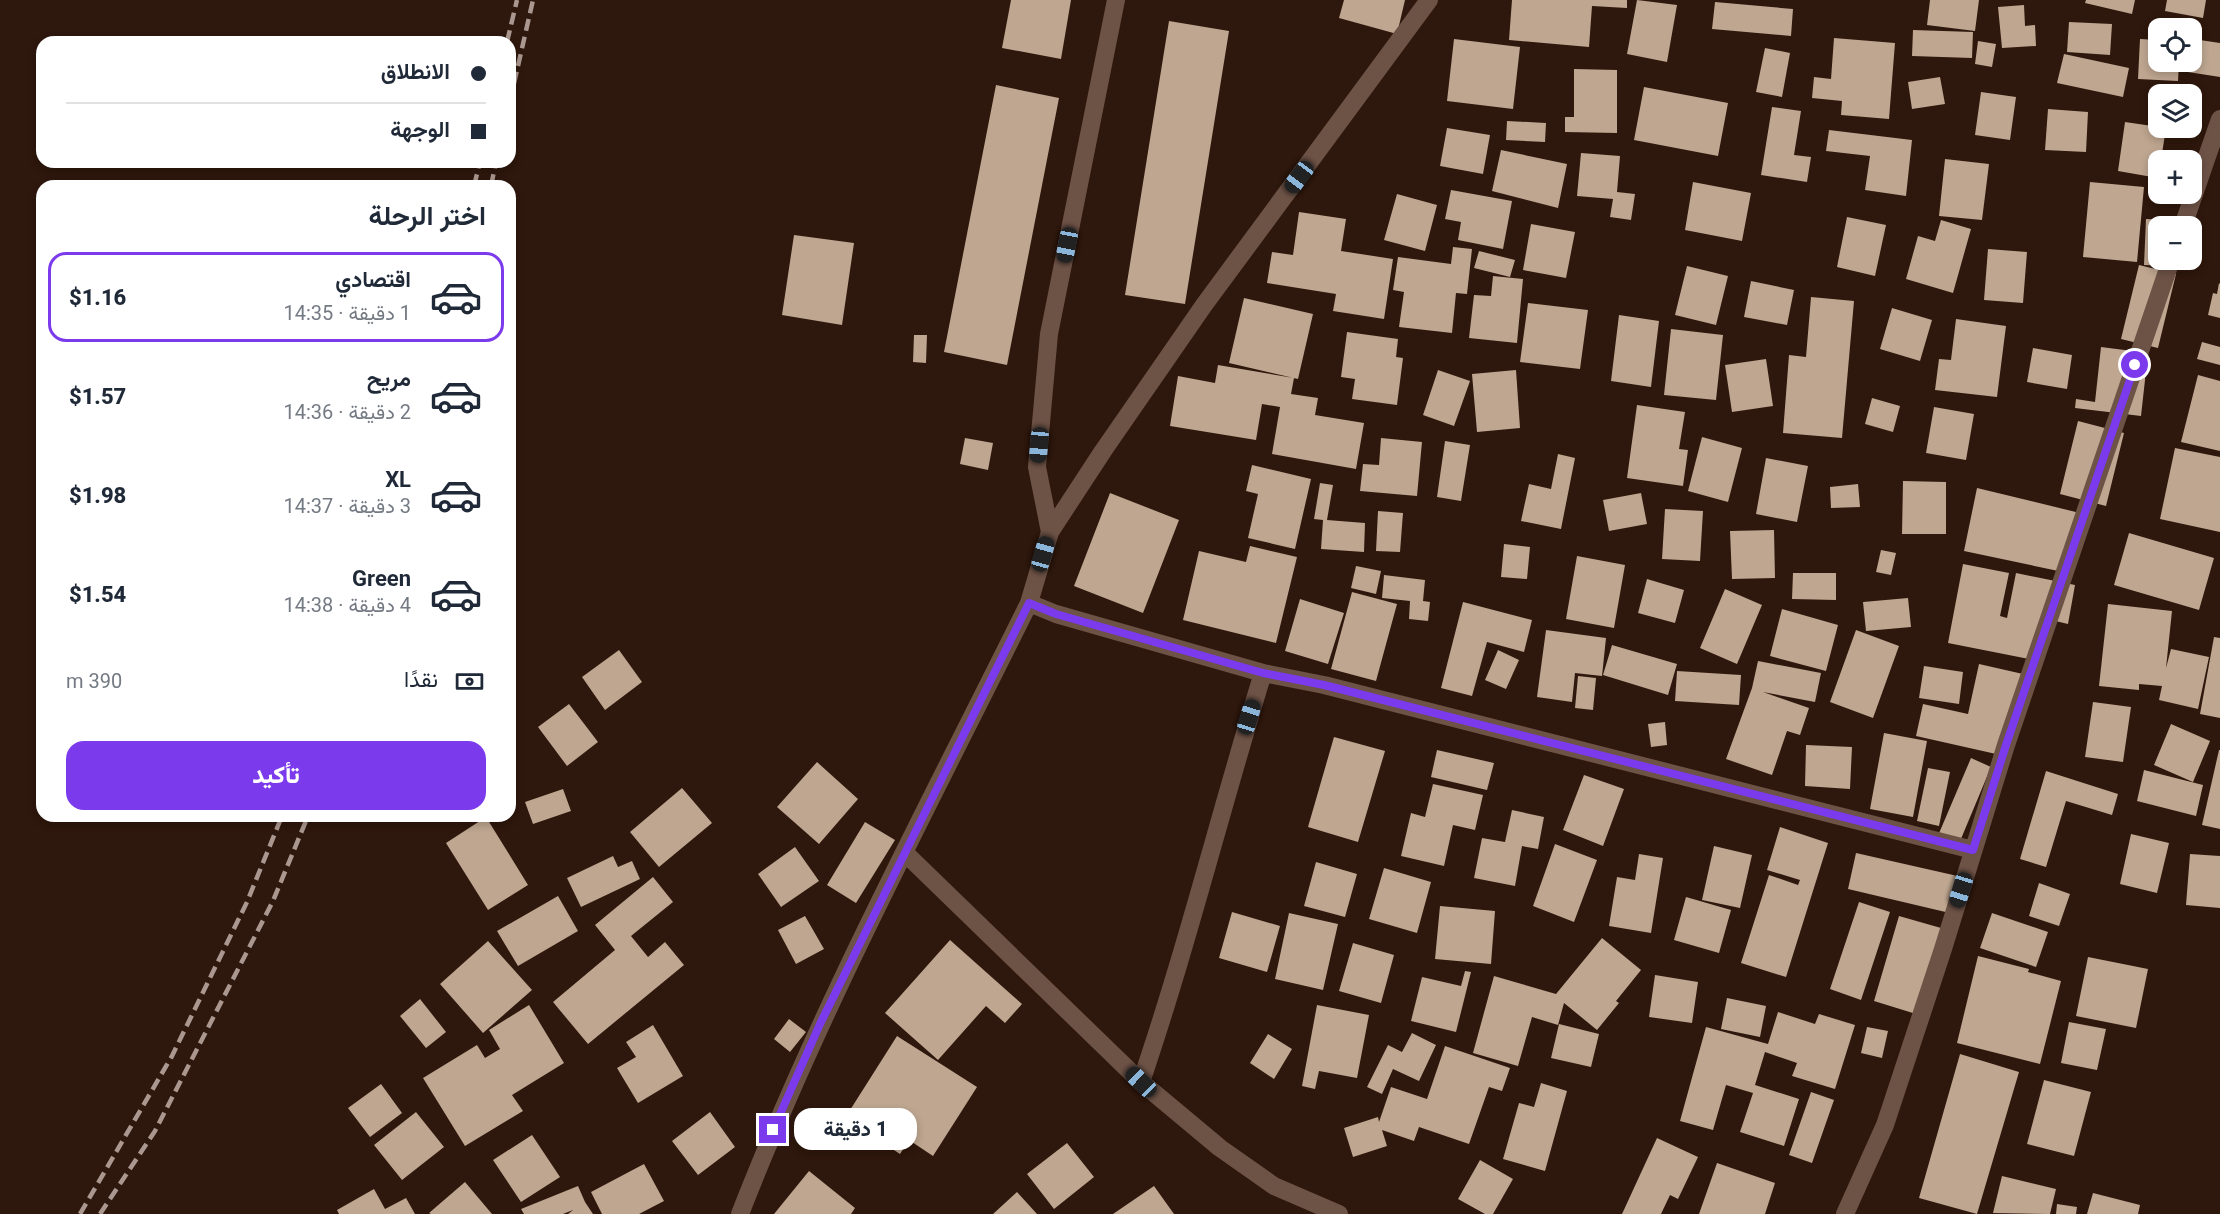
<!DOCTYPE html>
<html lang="ar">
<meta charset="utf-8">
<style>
:root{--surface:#fff;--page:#f6f6f7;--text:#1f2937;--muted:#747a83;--line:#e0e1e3;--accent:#7c3aed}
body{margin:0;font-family:Roboto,Vazirmatn,sans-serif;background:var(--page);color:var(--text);direction:rtl;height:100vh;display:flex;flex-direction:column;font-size:22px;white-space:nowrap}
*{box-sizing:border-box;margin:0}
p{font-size:20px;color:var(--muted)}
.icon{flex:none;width:33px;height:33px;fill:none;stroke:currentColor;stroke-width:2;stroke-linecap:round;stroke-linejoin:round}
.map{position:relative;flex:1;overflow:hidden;direction:ltr}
.drawer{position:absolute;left:36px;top:180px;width:480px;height:642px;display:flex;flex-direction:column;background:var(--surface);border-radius:18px;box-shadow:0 3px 9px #0003;direction:rtl}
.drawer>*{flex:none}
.top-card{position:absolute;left:36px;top:36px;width:480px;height:132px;border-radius:18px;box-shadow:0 3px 9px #0003;direction:rtl;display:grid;align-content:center;height:132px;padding:0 30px;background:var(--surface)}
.tools{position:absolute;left:2148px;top:18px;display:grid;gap:12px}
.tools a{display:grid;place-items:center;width:54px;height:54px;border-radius:12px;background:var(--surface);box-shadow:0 3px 9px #0003;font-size:30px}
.end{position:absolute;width:27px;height:27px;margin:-14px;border:8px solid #7c3aed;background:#fff;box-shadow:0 0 0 3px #fff}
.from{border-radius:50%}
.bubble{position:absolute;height:42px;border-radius:18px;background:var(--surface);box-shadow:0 3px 9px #0003;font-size:20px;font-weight:800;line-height:42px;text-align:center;direction:rtl}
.car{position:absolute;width:18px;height:36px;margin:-18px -9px;border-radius:8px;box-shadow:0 0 4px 2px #0007;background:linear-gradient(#222 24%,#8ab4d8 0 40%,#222 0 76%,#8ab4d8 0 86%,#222 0)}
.top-card b{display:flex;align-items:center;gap:21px;height:57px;font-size:22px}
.top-card b+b{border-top:2px solid var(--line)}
.top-card i{width:15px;height:15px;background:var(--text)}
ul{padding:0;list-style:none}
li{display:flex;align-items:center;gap:18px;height:90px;margin:0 12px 9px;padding:0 18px;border:3px solid transparent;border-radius:18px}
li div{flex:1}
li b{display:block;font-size:22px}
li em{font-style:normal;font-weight:800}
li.selected{border-color:var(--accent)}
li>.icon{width:54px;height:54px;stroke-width:1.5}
h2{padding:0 30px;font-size:27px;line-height:72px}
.pay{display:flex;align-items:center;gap:15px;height:66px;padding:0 30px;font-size:22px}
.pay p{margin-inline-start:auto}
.cta{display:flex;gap:12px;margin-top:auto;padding:12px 30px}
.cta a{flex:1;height:69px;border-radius:18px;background:var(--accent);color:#fff;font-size:24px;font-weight:800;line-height:69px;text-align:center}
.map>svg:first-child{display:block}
.building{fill:#bea690}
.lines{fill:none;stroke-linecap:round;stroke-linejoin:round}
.minor{stroke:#6d5246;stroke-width:18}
.rail{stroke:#aa978f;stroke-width:4.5;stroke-dasharray:12 6;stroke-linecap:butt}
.route{stroke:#7c3aed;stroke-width:8}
</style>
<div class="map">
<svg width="2220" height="1214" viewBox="0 0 2220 1214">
<rect width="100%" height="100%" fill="#2e170c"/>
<!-- building -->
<path class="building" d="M1011,0H1071L1061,59L1002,48Z
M1344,0H1405L1397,34L1339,18Z
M1512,0H1627V8L1592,6L1589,47L1509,40Z
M1637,0L1677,5L1667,62L1627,54Z
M1930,0H1979L1975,31L1927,25Z
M2086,0H2135L2132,14L2085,3Z
M2167,0H2206L2203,18L2165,11Z
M1715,2L1793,9L1791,36L1712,29Z
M2024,5L2025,26L2035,25L2036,46L2002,48L1998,7Z
M1169,21L1229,31L1185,304L1125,295Z
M2069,22L2112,24L2110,55L2067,52Z
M1913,30L1973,32L1972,58L1912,56Z
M1834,38L1895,43L1889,119L1841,115L1842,101L1812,98L1814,77L1831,79Z
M1454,39L1520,47L1513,109L1447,101Z
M2140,39L2158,40V62H2179L2178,81L2138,79Z
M2193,39L2220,43V77L2188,72L2190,62H2192Z
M1978,41L1996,44L1992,67L1975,64Z
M1765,48L1790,53L1782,97L1756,92Z
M2064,54L2129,68L2123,97L2057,83Z
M1574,69L1617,70V133L1565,132V117H1574Z
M1940,77L1945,104L1912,109L1908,82Z
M996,85L1059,98L1007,365L944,352Z
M1644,87L1728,103L1718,156L1634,140Z
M1981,92L2016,97L2010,140L1975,135Z
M1772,107L1801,111L1794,155L1811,157L1807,182L1761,175Z
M2048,109L2088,112L2086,152L2045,150Z
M1507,121L1546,123L1545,142L1506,140Z
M2125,122L2166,128L2161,160H2158V178L2118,171Z
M1447,128L1490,135L1483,174L1440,166Z
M1829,130L1912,140L1906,196L1865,190L1870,156L1826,151Z
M1501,150L1567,164L1558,208L1492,191Z
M1581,153L1620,156L1617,192L1635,194L1631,220L1610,217L1613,199L1577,196Z
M1945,159L1989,164L1982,220L1939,216Z
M1693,182L1751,193L1742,241L1685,230Z
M2090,182L2144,187L2137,262L2083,257Z
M1451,190L1512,201L1503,249L1458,240L1461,222L1445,219Z
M1397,194L1437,205L1425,251L1384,240Z
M1299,212L1346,219L1341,251L1393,259L1384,319L1333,311L1336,294L1267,283L1272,252L1293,255Z
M1847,217L1886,225L1875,276L1837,267Z
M2146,219L2187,221L2186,226H2158V260H2185V267L2144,265Z
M1941,220L1971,229L1953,293L1906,279L1918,236L1935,241Z
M1531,224L1575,232L1566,278L1523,270Z
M794,235L854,243L842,325L782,315Z
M1453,247L1472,249L1467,294L1456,293L1452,333L1399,327L1404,292L1393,290L1398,257L1451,264Z
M1988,249L2027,252L2023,303L1984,300Z
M1479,251L1515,260L1510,277L1474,268Z
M2139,265L2176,274L2158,348L2121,339Z
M1687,266L1728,276L1716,325L1675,315Z
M1493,276L1523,279L1517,343L1469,338L1474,295L1491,296Z
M1751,281L1794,290L1787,325L1744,317Z
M2219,283L2220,284V318L2208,315L2213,293L2217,294Z
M1811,297L1854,301L1842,438L1783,433L1789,355L1806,357Z
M1244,298L1313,314L1298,379L1229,363Z
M1528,303L1588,310L1580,369L1520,362Z
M1892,308L1932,320L1920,361L1880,349Z
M1619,315L1659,321L1651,387L1611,381Z
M1956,319L2006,326L1997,397L1935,390L1939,359L1951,360Z
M1671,329L1723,335L1716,400L1664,395Z
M1347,332L1398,339L1396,357L1403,358L1397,405L1352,399L1355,379L1341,377Z
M914,335H927L926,363L913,362Z
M2202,342L2220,347V365L2197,359Z
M2101,347L2148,353L2141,416L2075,408L2076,399L2095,402Z
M2033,348L2072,355L2067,389L2027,382Z
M1766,359L1773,406L1732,412L1725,365Z
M1218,365L1294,378L1291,394L1318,398L1315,415L1364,423L1356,469L1272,454L1280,407L1262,404L1256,440L1170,426L1178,376L1215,383Z
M1438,370L1470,381L1454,426L1423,415Z
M1516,370L1520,428L1477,432L1472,374Z
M2198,375L2220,381V451L2181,442Z
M1872,398L1900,406L1893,432L1865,424Z
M1637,405L1685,412L1679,449L1688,450L1683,486L1627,478Z
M1934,407L1974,414L1966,460L1926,453Z
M2078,421L2124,433L2106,506L2060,494Z
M1702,437L1742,448L1728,502L1688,491Z
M965,438L993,443L988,470L960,464Z
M1381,438L1422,442L1417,496L1360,491L1363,464L1379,465Z
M1445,441L1470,445L1461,501L1437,497Z
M2175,448L2220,457V532L2160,519Z
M1558,454L1575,458L1561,529L1521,521L1529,484L1551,489Z
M1766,458L1808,466L1797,522L1756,514Z
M1252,465L1311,479L1295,549L1248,538L1258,494L1246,491Z
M1903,481L1946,482V534H1902Z
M1320,483L1333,485L1327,520L1365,523L1364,552L1321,549L1323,520L1314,519Z
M1858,484L1860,507L1831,508L1830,487Z
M1977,488L2080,513L2068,573L1964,551Z
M1110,493L1179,520L1143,613L1074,586Z
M1641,493L1647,524L1609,531L1603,500Z
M1665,509L1703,511L1700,561L1662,559Z
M1378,511L1403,513L1400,552L1376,551Z
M1774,530L1775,578L1732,579L1730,531Z
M2129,533L2214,558L2199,610L2114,585Z
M1504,544L1530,547L1527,579L1501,577Z
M1250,546L1297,557L1276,643L1183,620L1199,551L1246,562Z
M1881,550L1896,553L1891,575L1876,572Z
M1577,556L1625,565L1614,628L1566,619Z
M1963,564L2009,573L2000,616L2007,618L2016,573L2075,585L2068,624L2047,619L2039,661L1948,643Z
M1356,566L1381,571L1376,594L1351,588Z
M1793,573H1836V600L1792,599Z
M1384,575L1425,580L1423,601L1430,602L1428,621L1409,619L1410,601L1382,598Z
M1647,579L1684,590L1675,623L1638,613Z
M1725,589L1762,605L1737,664L1700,648Z
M1352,592L1397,604L1376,681L1331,669Z
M1908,598L1911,627L1866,631L1863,602Z
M1300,599L1344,613L1328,664L1285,651Z
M1463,602L1532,620L1524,652L1487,642L1472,696L1441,688Z
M2108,604L2172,611L2166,668L2171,649L2209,657L2198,709L2159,700L2162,686L2139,684V690L2099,686Z
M1782,609L1838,625L1826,671L1770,656Z
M1546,630L1606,638L1602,676L1575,673L1572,702L1537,697Z
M1856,630L1899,646L1873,718L1830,702Z
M2214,637L2220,638V718L2200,714Z
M1612,645L1677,664L1668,695L1603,675Z
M619,650L642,682L605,710L582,677Z
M1498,650L1519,660L1506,689L1485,680Z
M1758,661L1821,673L1815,702L1763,692L1809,708L1800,735L1787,731L1772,775L1726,759L1752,688Z
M1979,664L2023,674L2005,756L1916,736L1923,704L1968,714Z
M1924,666L1963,672L1959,704L1919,698Z
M1677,671L1741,675L1739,705L1675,701Z
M1578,676L1596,678L1593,710L1575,708Z
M2093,702L2131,707L2123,762L2085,757Z
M569,704L598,742L567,766L538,727Z
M1665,722L1667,745L1651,747L1648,724Z
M2171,724L2210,741L2193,782L2154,765Z
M1884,733L1927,741L1913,817L1870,809Z
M1334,737L1385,751L1358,842L1308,827Z
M1806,745L1852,747L1850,789L1805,786Z
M1437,750L1494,763L1487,790L1431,777Z
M2219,750H2220V829L2202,825Z
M1971,758L1991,767L1958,846L1937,838Z
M817,762L858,799L819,844L777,807Z
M1928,768L1950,772L1939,826L1917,821Z
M2144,770L2203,785L2196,816L2137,801Z
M2046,771L2118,794L2112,815L2066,801L2046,867L2020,859Z
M1584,775L1624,789L1603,846L1563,830Z
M1433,784L1483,795L1475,830L1453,825L1444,866L1401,856L1411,813L1425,817Z
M682,788L712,823L659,867L630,832Z
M563,789L571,811L533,824L525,802Z
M1512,810L1544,817L1538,849L1522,846L1515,886L1474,878L1482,838L1505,842Z
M389,816H410L408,822Z
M486,817L528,885L488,910L446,843Z
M865,822L895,840L856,903L827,885Z
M1780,827L1828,843L1786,977L1741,963L1769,875L1798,885L1800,880L1767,870Z
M2131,834L2169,843L2157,893L2120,884Z
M1555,844L1597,860L1574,922L1533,906Z
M1714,846L1752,855L1740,908L1702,900Z
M795,847L819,881L781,907L758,874Z
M1856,853L1962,877L1954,914L1848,889Z
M1639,854L1663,858L1651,933L1609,926L1617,877L1635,880Z
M2190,854L2220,856V908L2186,905Z
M613,856L618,867L632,861L640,879L581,907L567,878Z
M1316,862L1357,874L1345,917L1304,906Z
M1384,868L1431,882L1417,933L1369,919Z
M653,877L673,902L631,936L648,957L665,942L684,965L588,1044L553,1002L615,950L595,925Z
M2039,883L2070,894L2059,926L2029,916Z
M558,896L578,931L518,966L497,931Z
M1686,897L1731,910L1719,953L1674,940Z
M1859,902L1890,912L1861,1000L1830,989Z
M1440,906L1495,911L1491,964L1435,959Z
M1232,912L1280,926L1267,972L1219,958Z
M1289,913L1338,924L1323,990L1275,979Z
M1992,913L2048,932L2036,967L1980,948Z
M805,916L824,949L796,964L778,930Z
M1899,916L1955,932L1929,1018L1874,1001Z
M1602,938L1641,970L1616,1001L1619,1003L1597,1030L1564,1003L1558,1025L1532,1017L1518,1066L1473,1053L1494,976L1556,994Z
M950,940L1022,1004L1005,1023L986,1006L938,1060L885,1013Z
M488,941L532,990L483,1033L440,984Z
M1353,943L1394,955L1381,1003L1339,991Z
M1978,956L2029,969L2028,972L2061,981L2040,1064L1957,1043Z
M2088,957L2148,969L2136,1028L2076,1016Z
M1465,971L1471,972L1456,1032L1411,1021L1422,977L1461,986Z
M1655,975L1698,982L1692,1023L1649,1017Z
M1727,998L1766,1006L1760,1037L1721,1029Z
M420,999L446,1032L426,1048L400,1016Z
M529,1005L564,1063L512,1095L523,1111L465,1146L423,1078L477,1045L485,1058L500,1049L489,1030Z
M1317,1005L1369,1015L1357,1078L1319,1071L1315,1089L1302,1086Z
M1778,1012L1815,1024L1819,1014L1855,1025L1835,1089L1792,1076L1797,1063L1765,1052L1755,1085L1799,1099L1784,1146L1740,1132L1753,1093L1726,1085L1713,1130L1680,1121L1706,1027L1768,1044Z
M789,1019L806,1032L790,1052L774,1039Z
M2069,1022L2106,1029L2097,1070L2061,1063Z
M1559,1024L1599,1034L1591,1067L1551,1058Z
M653,1025L683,1076L638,1103L617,1068L636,1057L626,1042Z
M1867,1027L1888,1031L1882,1058L1861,1053Z
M1412,1033L1436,1045L1419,1081L1393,1069L1382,1094L1367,1087L1388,1045L1402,1052Z
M1268,1034L1292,1049L1274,1079L1250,1063Z
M897,1036L977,1087L933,1156L909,1140L900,1154L845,1118Z
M1445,1046L1510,1068L1502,1091L1489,1087L1469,1144L1419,1127L1414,1141L1382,1130L1387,1146L1353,1157L1344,1128L1378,1117L1379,1122L1391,1087L1427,1099Z
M1960,1054L2019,1072L1977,1214L1919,1198Z
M2044,1080L2091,1092L2074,1156L2027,1144Z
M1541,1083L1567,1091L1545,1171L1503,1159L1519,1103L1534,1107Z
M381,1084L402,1113L370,1137L348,1108Z
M1811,1092L1834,1100L1812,1163L1789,1155Z
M416,1112L444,1147L402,1180L374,1145Z
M710,1112L735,1147L698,1175L672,1141Z
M532,1135L560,1177L521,1202L493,1160Z
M1657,1138L1698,1157L1678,1199L1670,1195L1661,1214H1622Z
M1067,1143L1094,1177L1054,1209L1027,1174Z
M1480,1160L1513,1179L1493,1214H1485L1458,1199Z
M1717,1163L1775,1183L1765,1214H1699Z
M644,1164L664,1201L639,1214H602L591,1192Z
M809,1171L855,1208L851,1214H774Z
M2002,1176L2056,1189L2050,1214L1993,1213Z
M465,1182L492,1214H431L429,1213Z
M578,1186L585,1202L593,1214H568L573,1210L563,1214H524L521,1209Z
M1154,1186L1174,1214H1113Z
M374,1189L385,1209L406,1198L415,1214H339L337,1210Z
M1017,1192L1037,1214H993Z
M2093,1193L2140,1205L2138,1214H2087Z
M2057,1204L2077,1207L2076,1214H2056Z"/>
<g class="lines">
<!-- minor -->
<path class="minor" d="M1429,0L1204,305L1103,451L1050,532L1029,603L1056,614L1263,673L1324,685L1973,850
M2183,226L2220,119
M1050,532L1037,467L1049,334L1116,0
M1263,673C1221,809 1187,947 1141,1082L1220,1148L1274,1186L1339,1214
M905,853L1141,1082
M740,1214C822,1004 929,805 1029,603
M1845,1214L1885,1125L1943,949L2006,745L2171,260"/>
<!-- rail -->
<path class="rail" d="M507,42L517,0
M510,101L533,0
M474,186L480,162
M491,186L496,162
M80,1214L172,1056L247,902L282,816
M100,1214L155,1131L273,901L308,816"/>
</g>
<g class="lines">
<!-- route -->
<path class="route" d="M773,1130L820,1024L1029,603L1056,614L1263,673L1324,685L1973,850L2006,745L2135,365"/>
</g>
</svg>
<div class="tools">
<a><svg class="icon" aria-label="locate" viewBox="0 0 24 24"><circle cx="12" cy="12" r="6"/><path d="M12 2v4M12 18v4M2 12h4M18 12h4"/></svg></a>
<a><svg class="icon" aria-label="layers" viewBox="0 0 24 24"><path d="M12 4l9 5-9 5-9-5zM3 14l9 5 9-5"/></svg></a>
<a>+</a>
<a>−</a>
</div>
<i class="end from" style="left:2135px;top:365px"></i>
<i class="end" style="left:773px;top:1130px"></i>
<div class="bubble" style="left:794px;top:1108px;width:123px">1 دقيقة</div>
<i class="car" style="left:1299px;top:177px;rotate:217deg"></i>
<i class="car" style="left:1067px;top:245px;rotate:191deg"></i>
<i class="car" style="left:1039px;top:445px;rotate:185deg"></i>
<i class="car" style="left:1043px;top:554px;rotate:16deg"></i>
<i class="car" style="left:1249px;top:717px;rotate:17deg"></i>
<i class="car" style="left:1961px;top:890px;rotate:197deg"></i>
<i class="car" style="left:1141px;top:1082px;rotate:314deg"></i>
<div class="top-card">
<b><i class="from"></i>الانطلاق</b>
<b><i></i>الوجهة</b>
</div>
<section class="drawer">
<h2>اختر الرحلة</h2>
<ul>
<li class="selected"><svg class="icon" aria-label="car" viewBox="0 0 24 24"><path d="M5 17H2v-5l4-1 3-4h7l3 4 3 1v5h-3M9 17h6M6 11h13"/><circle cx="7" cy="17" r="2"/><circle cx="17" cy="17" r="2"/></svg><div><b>اقتصادي</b><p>1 دقيقة · 14:35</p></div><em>$1.16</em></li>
<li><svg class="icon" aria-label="car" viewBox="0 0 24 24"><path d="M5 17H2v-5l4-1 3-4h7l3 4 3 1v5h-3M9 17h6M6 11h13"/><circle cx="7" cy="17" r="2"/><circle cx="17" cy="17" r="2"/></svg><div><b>مريح</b><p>2 دقيقة · 14:36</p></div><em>$1.57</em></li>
<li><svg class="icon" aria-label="car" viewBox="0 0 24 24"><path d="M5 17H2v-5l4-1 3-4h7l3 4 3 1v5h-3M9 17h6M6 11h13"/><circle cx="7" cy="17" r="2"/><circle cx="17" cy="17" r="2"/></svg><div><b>XL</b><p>3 دقيقة · 14:37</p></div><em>$1.98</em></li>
<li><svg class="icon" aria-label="car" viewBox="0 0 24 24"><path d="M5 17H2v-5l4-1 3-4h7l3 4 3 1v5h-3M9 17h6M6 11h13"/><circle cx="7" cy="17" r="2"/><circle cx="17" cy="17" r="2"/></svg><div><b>Green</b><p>4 دقيقة · 14:38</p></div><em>$1.54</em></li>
</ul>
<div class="pay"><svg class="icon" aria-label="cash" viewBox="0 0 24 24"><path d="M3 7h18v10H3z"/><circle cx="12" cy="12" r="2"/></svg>نقدًا<p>390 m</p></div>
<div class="cta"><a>تأكيد</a></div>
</section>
</div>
